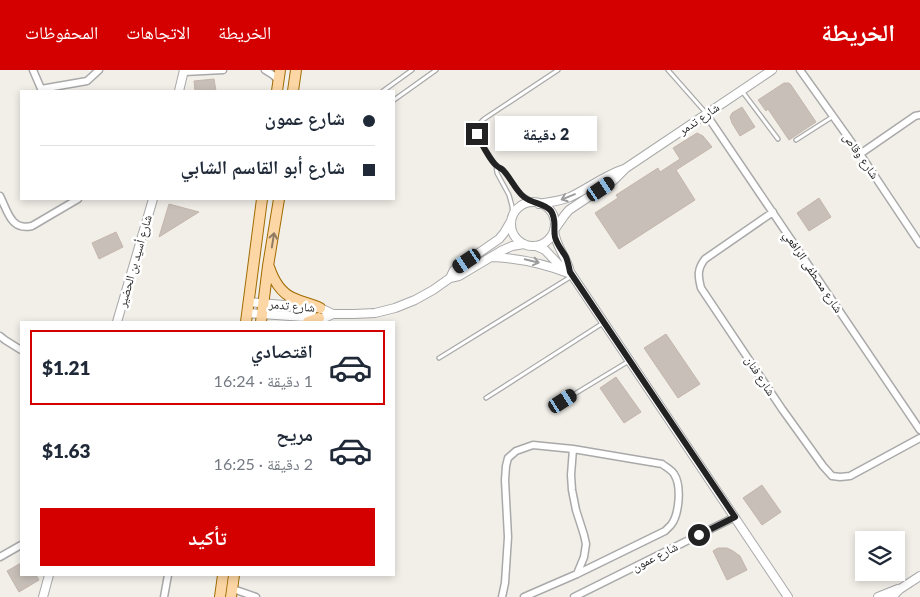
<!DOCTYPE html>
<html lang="ar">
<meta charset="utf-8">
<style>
:root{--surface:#fff;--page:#f2f2f3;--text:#1f2937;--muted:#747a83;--line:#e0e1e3;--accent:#d40000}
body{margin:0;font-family:Lato,"Noto Naskh Arabic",sans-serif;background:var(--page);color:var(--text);direction:rtl;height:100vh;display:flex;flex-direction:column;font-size:19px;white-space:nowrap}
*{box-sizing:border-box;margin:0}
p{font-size:16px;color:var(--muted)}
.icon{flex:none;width:28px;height:28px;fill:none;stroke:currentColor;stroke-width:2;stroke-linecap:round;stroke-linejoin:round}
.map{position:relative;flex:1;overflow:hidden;direction:ltr}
.panel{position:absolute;left:20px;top:251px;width:375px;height:255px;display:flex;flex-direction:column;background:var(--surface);border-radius:0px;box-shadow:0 2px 8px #0003;direction:rtl}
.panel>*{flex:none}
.hud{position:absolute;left:20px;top:20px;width:375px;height:110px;border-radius:0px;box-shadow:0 2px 8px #0003;direction:rtl;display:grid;align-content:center;height:110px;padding:0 20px;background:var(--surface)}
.fabs{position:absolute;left:855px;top:461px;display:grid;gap:10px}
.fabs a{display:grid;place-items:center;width:50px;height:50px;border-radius:0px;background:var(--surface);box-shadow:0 2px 8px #0003;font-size:25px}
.end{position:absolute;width:22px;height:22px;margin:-11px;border:6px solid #222;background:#fff;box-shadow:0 0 0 2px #fff}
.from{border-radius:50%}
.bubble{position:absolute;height:35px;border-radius:0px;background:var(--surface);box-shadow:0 2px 8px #0003;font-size:16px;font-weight:800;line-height:35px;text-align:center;direction:rtl}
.car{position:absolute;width:15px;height:30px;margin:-15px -8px;border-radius:6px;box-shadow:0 0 4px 1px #0007;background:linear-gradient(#222 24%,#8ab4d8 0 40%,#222 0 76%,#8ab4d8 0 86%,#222 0)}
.hud b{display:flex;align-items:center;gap:18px;height:48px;font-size:19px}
.hud b+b{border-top:1px solid var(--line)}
.hud i{width:12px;height:12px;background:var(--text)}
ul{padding:9px 0 0;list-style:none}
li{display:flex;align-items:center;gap:15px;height:75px;margin:0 10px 8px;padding:0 10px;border:2px solid transparent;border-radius:0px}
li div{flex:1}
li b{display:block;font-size:19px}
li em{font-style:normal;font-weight:800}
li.on{border-color:var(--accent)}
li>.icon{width:45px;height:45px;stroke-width:1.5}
.button{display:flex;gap:10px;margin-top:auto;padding:10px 20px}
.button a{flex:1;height:58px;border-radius:0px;background:var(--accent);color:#fff;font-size:20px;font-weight:800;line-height:58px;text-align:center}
header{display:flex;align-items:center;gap:30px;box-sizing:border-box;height:70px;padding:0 25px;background:var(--accent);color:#fff}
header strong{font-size:24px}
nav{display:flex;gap:28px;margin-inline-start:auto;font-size:18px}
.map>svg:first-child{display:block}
.building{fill:#c7bfb8;stroke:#c4b6ab}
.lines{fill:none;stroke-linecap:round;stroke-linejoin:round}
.service-casing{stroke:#a9a9a9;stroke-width:5.5}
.minor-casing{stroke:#a9a9a9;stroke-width:9}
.tertiary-casing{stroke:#a9a9a9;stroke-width:10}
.primary-casing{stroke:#a06b00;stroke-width:12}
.service{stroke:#fff;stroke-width:3}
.minor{stroke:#fff;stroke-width:6}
.tertiary{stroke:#fff;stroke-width:8}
.primary{stroke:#fcd6a4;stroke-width:10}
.oneway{stroke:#9c9c9c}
.oneway2{stroke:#8f7c63}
.route{stroke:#222;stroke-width:6}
.labels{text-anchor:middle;stroke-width:5;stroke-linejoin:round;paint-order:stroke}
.street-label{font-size:12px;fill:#222;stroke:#fff}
</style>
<header>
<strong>الخريطة</strong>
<nav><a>الخريطة</a><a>الاتجاهات</a><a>المحفوظات</a></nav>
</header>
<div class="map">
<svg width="920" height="527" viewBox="0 0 920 527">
<rect width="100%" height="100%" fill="#f2efe9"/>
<!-- building -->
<path class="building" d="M214,9L216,21H195L194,11Z
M784,13H789L791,15L816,52L789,70L768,39L766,41L758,30Z
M742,37L755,57L740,66L732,53L730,47L732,43Z
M697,63L703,66L712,77L676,100L695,130L619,179L595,143L618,128L616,125L658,98L660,102L680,89L673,78Z
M819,128L831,147L809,161L797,143Z
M169,134L199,142L159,167Z
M116,162L123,177L99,189L92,173Z
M666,264L700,314L678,328L644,278Z
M616,307L641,342L624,353L600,318Z
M762,415L781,442L762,455L743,428Z
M718,478H727L733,481L740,486L747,500L727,510L713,481Z
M21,493V505H36L39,510L19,522L7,501Z"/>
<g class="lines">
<!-- service casing -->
<g class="service-casing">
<path id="service" d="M668,0L706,43
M383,21L412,0
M742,21L778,69
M394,30L436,0
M796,70L832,47
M496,96L503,100L521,124L534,133
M513,148L512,136L509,125L497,103L496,96L480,71L477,63V59L480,53L484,49L558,0
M439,288L572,206
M486,328L603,253
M563,331L629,291"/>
</g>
<!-- minor casing -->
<g class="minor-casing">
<path id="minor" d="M33,0L42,21
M265,0L273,5L279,11
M800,0L860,84L920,174
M184,2L223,0
M41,19L87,11L99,0
M706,44L920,360
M860,84L915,46L920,45
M0,126C8,142 11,161 32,156L78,129
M773,142L705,189C697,199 698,206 701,218L782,339L823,396L832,406L840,407L850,406L920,368
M0,266L5,270L21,280
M573,379L571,405L572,420L576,440L584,465L586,474L584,487L577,504
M0,487L21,475
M233,519L256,527
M164,527L168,505
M502,527L505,513L508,467L505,410L506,396L508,388L516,381L533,375L573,379L662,394C666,397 672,400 674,404C682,416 679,445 671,455C669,457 667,459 665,461L577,504L524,527
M574,527L735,447"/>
</g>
<!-- tertiary casing -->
<g class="tertiary-casing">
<path id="tertiary" d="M179,21L184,0
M511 154a22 22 0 1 1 44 0a22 22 0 1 1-44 0Z
M539,134C549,132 561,131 570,127C589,118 605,105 624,99
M555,159L564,146L569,140L614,110L626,98L772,0
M554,160C555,176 567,187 570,202L788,527
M536,176L545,180L563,199
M491,187C519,188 545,194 571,204
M450,208L454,200L499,169L504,163L511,151
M248,232L320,238L333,244
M247,243L319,248H324L333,244H354L375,243L395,238L415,230L433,220L450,208L459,206L501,181L512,176L524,174
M117,252L153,129
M43,527L49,505
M878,527L898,519
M892,527L900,519L920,506"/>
</g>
<!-- primary casing -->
<g class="primary-casing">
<path id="primary" d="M277,21L280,0
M293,21L296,0
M269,197C273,209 281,223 293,228C302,232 311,234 320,238
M246,252L262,129
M261,252L268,196L279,129
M308,252L319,248
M220,527L223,505
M231,527L234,505"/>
</g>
<!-- service -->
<use href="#service" class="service"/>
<!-- minor -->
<use href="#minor" class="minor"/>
<!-- tertiary -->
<use href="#tertiary" class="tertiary"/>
<!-- primary -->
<use href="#primary" class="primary"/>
</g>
<!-- one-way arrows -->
<defs><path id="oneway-shaft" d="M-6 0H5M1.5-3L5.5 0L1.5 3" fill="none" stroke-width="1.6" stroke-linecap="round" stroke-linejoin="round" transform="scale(1.25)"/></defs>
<g class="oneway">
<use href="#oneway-shaft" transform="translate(568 127) rotate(158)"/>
<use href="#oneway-shaft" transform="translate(532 191) rotate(13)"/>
</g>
<use class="oneway2" href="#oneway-shaft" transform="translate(273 170) rotate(-81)"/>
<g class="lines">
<!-- route -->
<path class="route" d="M477,64C480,71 491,92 497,96C499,98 501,98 503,100C511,108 515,120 524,127C533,134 544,133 551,141C557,150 553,158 555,167C557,175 562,180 566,187C568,192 569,197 570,202L735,447L699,465"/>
</g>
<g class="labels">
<!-- street labels -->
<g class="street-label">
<text transform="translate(699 49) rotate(-34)" y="4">شارع تدمر</text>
<text transform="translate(861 86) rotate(55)" y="4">شارع وقاص</text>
<text transform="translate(135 191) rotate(-74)" y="4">شارع أسيد بن الحضير</text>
<text transform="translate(813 202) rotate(56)" y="4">شارع مصطفى الرافعي</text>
<text transform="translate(292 236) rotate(5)" y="4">شارع تدمر</text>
<text transform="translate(760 306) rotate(57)" y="4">شارع فنان</text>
<text transform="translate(655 487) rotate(-27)" y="4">شارع عمون</text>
</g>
</g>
</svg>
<div class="fabs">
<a><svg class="icon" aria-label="layers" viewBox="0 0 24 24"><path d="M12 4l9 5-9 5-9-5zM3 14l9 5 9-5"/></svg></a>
</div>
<i class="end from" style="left:699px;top:465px"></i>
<i class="end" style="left:477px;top:64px"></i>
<div class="bubble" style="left:495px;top:46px;width:102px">2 دقيقة</div>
<i class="car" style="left:601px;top:119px;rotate:56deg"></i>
<i class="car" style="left:467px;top:191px;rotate:236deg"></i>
<i class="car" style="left:563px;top:331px;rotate:58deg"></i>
<div class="hud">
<b><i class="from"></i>شارع عمون</b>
<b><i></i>شارع أبو القاسم الشابي</b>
</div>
<section class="panel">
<ul>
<li class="on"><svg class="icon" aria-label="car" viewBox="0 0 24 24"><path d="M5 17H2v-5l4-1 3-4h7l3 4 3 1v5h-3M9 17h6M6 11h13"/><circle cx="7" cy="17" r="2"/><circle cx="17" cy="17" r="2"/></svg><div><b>اقتصادي</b><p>1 دقيقة · 16:24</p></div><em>$1.21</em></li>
<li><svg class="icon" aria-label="car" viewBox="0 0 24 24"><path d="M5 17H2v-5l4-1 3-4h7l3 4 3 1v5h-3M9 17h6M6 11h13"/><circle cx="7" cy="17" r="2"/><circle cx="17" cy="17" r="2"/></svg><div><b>مريح</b><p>2 دقيقة · 16:25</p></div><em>$1.63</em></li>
</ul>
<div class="button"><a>تأكيد</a></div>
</section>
</div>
